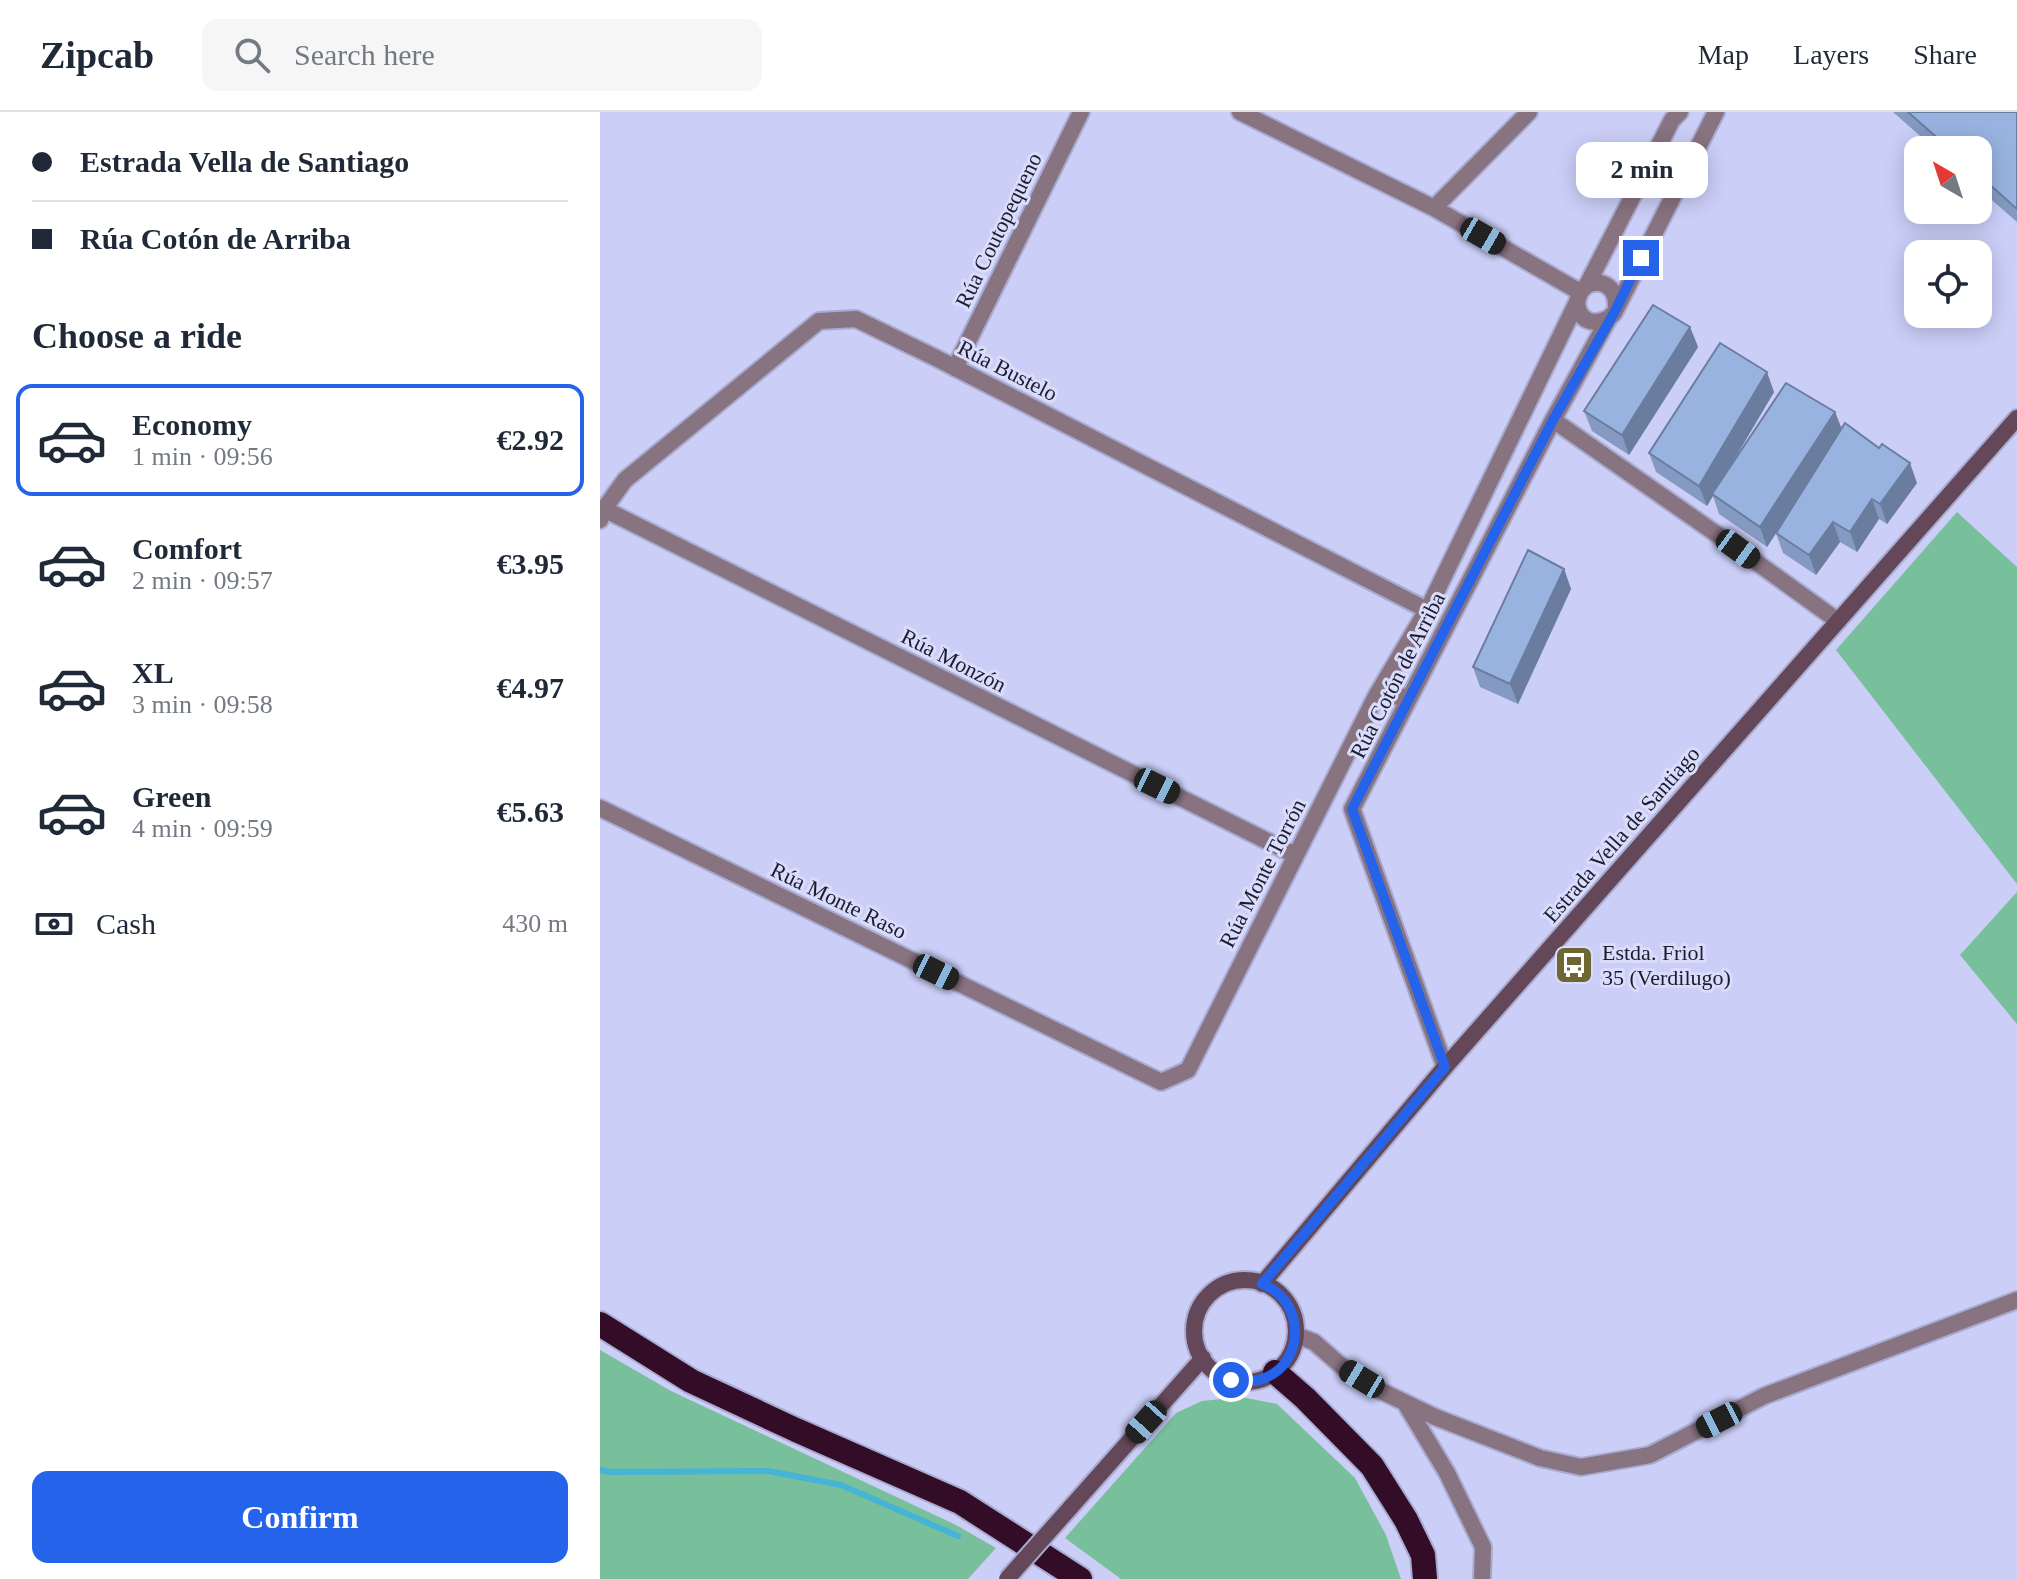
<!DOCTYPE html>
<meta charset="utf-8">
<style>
:root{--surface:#fff;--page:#f6f6f7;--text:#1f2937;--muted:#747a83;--line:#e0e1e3;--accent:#2563eb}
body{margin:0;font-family:"Times New Roman",serif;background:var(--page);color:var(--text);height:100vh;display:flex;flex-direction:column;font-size:30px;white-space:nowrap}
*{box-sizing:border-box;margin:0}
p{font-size:26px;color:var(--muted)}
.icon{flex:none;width:44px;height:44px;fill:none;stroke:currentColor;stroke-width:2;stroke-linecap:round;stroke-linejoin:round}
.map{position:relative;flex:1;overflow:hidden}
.drawer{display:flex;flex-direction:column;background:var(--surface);width:600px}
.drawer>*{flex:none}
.banner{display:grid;align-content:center;height:176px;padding:0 32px;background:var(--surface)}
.needle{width:52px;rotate:321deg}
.fabs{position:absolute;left:1304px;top:24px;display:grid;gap:16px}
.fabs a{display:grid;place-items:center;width:88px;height:88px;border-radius:16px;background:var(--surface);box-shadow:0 4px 20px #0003;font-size:40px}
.end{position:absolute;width:36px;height:36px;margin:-18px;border:10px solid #2563eb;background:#fff;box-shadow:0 0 0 4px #fff}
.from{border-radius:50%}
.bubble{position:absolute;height:56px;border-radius:16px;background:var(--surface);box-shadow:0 4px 20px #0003;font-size:26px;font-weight:700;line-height:56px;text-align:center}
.car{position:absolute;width:24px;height:48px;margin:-24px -12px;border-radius:10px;box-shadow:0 0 6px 2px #0007;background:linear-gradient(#222 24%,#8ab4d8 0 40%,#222 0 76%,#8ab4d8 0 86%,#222 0)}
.banner b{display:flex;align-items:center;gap:28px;height:76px;font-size:30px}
.banner b+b{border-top:2px solid var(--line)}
.banner i{width:20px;height:20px;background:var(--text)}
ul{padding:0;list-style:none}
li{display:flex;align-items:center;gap:24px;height:112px;margin:0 16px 12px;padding:0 16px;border:4px solid transparent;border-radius:16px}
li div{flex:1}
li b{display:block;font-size:30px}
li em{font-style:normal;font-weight:700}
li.on{border-color:var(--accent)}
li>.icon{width:72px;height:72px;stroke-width:1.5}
h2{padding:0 32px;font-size:36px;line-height:96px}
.pay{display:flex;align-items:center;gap:20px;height:88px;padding:0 32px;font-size:30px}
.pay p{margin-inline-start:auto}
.button{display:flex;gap:16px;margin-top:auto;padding:16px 32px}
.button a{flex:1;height:92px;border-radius:16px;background:var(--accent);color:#fff;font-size:32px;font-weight:700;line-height:92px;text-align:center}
header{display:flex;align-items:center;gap:48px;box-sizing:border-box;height:112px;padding:0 40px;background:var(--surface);border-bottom:2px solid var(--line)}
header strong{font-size:38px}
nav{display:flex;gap:44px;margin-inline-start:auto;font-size:28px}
.search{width:560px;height:72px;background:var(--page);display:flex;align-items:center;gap:20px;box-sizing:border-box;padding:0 28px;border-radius:16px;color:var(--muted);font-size:30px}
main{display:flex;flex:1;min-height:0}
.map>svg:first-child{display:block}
.green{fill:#78bf9c}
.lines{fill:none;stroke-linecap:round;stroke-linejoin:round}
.stream{stroke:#46b4d6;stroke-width:6}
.street-casing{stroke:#a8aacf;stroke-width:20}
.secondary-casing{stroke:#a8aacf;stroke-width:20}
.highway-casing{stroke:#a8aacf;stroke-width:28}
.street{stroke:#887380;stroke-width:16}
.secondary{stroke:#644759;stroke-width:16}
.highway{stroke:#330d28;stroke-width:24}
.secondary-bridge-casing{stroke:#a8aacf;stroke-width:20;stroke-linecap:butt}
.secondary-bridge{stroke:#644759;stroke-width:16}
.wall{fill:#849ac2}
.shaded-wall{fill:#6b7d9e}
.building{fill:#99b3e1;stroke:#6b7d9e;stroke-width:2}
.route{stroke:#2563eb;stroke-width:10}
.labels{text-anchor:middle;stroke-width:6;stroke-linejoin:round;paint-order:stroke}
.street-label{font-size:22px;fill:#1c1c2f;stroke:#d9dcfb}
.poi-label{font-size:22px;fill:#1c1c2f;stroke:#d9dcfb;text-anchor:start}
</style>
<header>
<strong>Zipcab</strong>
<div class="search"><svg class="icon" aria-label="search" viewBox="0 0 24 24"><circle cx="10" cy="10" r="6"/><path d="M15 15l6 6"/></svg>Search here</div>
<nav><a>Map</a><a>Layers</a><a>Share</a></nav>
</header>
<main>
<section class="drawer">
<div class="banner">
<b><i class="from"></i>Estrada Vella de Santiago</b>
<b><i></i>Rúa Cotón de Arriba</b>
</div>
<h2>Choose a ride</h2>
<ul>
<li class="on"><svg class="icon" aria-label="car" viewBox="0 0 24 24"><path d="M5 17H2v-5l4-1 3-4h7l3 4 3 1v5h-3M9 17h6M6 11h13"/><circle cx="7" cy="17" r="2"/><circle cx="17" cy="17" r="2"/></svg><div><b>Economy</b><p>1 min · 09:56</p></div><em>€2.92</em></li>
<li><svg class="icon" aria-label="car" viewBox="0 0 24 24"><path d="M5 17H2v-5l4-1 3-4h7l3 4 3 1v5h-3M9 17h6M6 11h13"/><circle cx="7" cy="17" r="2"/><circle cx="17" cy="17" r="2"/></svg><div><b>Comfort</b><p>2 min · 09:57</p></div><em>€3.95</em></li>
<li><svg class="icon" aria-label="car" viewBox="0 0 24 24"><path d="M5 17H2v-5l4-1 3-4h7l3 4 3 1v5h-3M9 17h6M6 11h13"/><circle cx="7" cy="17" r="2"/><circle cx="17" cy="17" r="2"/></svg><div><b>XL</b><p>3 min · 09:58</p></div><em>€4.97</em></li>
<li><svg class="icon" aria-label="car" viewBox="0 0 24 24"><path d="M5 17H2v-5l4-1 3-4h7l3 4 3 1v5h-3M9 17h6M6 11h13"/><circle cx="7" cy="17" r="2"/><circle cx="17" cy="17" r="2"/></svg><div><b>Green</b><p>4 min · 09:59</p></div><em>€5.63</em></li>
</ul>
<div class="pay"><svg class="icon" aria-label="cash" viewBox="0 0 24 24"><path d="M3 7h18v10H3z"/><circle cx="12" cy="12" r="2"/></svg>Cash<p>430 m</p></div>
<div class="button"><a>Confirm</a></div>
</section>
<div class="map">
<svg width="1417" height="1467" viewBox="0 0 1417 1467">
<rect width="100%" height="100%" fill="#cbcef7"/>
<!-- green -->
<path class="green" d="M1357,400L1417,455V772L1236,538Z
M1417,780V912L1360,843Z
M0,1238L71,1279L356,1413L396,1436L368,1467H0Z
M641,1285L677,1292L755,1366L786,1423L801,1467H521L465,1426L576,1301L602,1289Z"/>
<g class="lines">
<!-- stream -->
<path class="stream" d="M0,1358L10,1360L168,1359L241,1373L358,1424"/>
<!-- street casing -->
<g class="street-casing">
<path id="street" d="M640,0L834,96L980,180
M834,96L929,0
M987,173C1004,166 1017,177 1016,195
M977,190C978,208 993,215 1009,206
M355,256L481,0
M953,308L1138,437L1238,509
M4,397L695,743
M0,408L4,397L25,368L219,209L256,207L336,246L827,498L776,584
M824,505L977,190L980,180L987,173L1072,8L1080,0
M0,696L561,970L588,958L776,584L810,585
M845,955L752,697L953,308L1009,206L1014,201L1116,0
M696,1223L714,1230L745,1257L779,1278L835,1305L940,1346L981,1355L1050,1343L1164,1284L1417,1188
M805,1291L847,1361L883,1435L882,1467"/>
</g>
<!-- secondary casing -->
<g class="secondary-casing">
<path id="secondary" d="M594 1219a51 51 0 1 1 102 0a51 51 0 1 1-102 0Z
M662,1172L845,955L1417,306
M470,1396L603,1246"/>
</g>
<!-- highway casing -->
<g class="highway-casing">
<path id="highway" d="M0,1212L91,1269L196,1318L360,1390L480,1467
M675,1260L705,1286L772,1354L806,1408L823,1443L825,1467"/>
</g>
<!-- street -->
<use href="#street" class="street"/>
<!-- secondary -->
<use href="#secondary" class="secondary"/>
<!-- highway -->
<use href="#highway" class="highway"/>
<!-- secondary-bridge casing -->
<g class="secondary-bridge-casing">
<path id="secondary-bridge" d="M407,1467L470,1396"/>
</g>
<!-- secondary-bridge -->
<use href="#secondary-bridge" class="secondary-bridge"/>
</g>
<!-- wall -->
<path class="wall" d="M1293,0H1417V110L1378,76V38H1336Z
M1090,215L1098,235L1029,343L992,319L984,299Z
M1174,280L1124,364L1235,300L1241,316L1317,371L1287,412L1279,407L1257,440L1240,430L1216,463L1183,441L1176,421L1167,435L1119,402L1113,384L1107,394L1056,360L1049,341Z
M964,457L971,477L918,592L880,575L873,555Z"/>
<!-- shaded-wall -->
<path class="shaded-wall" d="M1090,215L1098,235L1029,343L1022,323Z
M1167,260L1174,280L1107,394L1099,374Z
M1235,300L1243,320L1167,435L1160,415Z
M1310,351L1317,371L1287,412L1280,392Z
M1272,387L1279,407L1257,440L1250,420Z
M1233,410L1240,430L1216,463L1209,443Z
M964,457L971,477L918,592L910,572Z"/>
<!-- building -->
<path class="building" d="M1308,0H1417V97L1378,62V38H1351Z
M1053,193L1090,215L1022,323L984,299Z
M1120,231L1167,260L1099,374L1049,341Z
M1186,271L1235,300L1160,415L1112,382Z
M1245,311L1279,336L1282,332L1310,351L1280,392L1272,387L1250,420L1233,410L1209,443L1176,421Z
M928,438L964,457L910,572L873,555Z"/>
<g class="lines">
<!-- route -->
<path class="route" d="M631,1268C641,1269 652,1271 662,1267C707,1252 705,1187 662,1172L845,955L752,697L953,308L1014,201L1041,146"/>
</g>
<!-- icons -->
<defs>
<g id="bus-square" transform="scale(2)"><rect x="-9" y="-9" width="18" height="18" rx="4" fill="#6e6734" stroke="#d9dcfb"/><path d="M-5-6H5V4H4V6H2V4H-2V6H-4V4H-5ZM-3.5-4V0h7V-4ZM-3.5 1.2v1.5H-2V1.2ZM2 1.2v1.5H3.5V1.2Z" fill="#fff"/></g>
</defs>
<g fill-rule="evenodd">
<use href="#bus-square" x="974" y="853"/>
</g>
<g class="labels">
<!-- street labels -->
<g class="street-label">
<text transform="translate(398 118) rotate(-64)" y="8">Rúa Coutopequeno</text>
<text transform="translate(408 258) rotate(27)" y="8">Rúa Bustelo</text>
<text transform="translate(354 548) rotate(27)" y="8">Rúa Monzón</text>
<text transform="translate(797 563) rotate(-63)" y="8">Rúa Cotón de Arriba</text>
<text transform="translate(1021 722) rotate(-49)" y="8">Estrada Vella de Santiago</text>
<text transform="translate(662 761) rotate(-63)" y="8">Rúa Monte Torrón</text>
<text transform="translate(239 788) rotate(26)" y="8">Rúa Monte Raso</text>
</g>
<!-- poi labels -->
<g class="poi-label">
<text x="1002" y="848">Estda. Friol<tspan x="1002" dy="25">35 (Verdilugo)</tspan></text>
</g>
</g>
</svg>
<div class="fabs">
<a><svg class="needle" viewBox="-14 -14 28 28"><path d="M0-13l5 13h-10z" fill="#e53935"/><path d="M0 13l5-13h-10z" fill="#747a83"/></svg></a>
<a><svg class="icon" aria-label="locate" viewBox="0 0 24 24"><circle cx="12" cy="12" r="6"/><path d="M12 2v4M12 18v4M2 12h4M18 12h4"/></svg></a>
</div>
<i class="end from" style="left:631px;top:1268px"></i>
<i class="end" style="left:1041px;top:146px"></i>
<div class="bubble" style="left:976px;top:30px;width:132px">2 min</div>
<i class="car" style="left:883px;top:124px;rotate:120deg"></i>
<i class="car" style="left:1138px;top:437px;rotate:126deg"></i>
<i class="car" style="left:557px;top:674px;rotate:116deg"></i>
<i class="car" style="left:336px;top:860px;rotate:116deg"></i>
<i class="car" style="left:762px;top:1267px;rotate:301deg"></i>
<i class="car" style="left:1119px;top:1308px;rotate:243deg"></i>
<i class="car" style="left:546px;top:1310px;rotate:222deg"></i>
</div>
</main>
